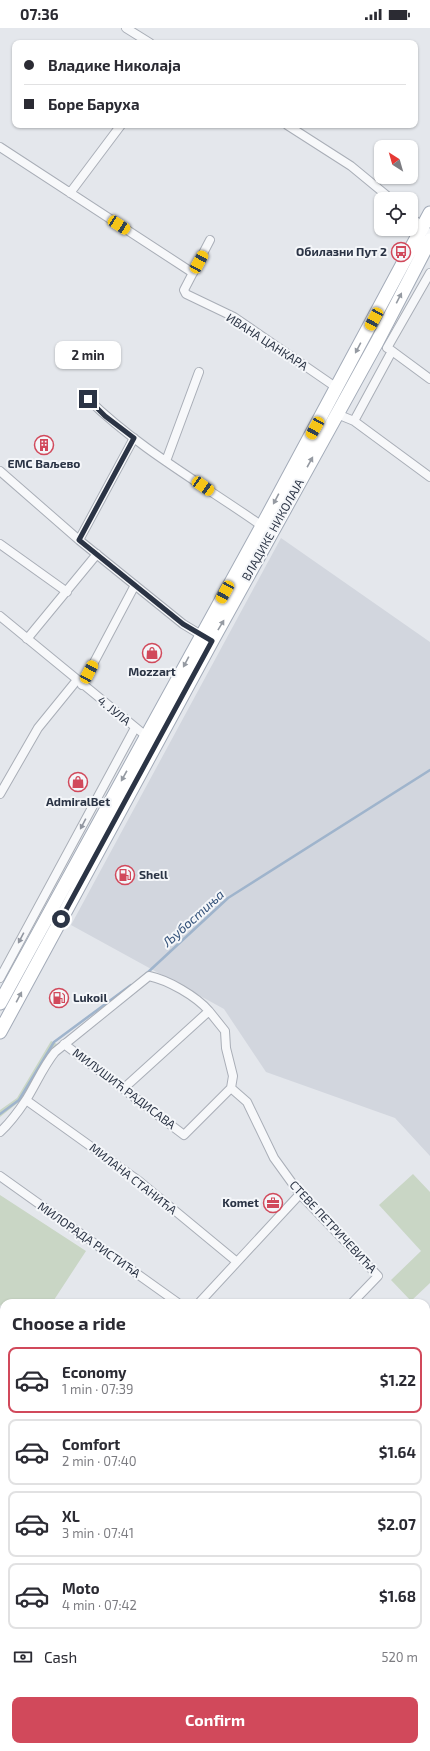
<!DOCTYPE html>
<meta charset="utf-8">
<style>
:root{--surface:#fff;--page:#f2f2f3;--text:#2b2b33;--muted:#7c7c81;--line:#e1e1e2;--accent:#d1495b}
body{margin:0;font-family:"Exo 2",sans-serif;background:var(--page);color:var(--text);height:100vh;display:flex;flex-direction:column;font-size:15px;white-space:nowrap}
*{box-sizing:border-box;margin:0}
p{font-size:13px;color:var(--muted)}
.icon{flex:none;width:22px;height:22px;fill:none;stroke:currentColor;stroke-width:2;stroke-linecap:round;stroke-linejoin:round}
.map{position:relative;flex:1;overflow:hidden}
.sheet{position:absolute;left:0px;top:1271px;width:430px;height:452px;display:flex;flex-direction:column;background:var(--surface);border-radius:12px 12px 0 0;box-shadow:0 1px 3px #0004}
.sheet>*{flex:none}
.banner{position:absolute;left:12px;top:12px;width:406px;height:88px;border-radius:8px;box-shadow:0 1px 3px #0004;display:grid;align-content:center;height:88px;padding:0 12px;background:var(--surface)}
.needle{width:26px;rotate:323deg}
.buttons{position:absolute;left:374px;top:112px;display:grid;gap:8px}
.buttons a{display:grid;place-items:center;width:44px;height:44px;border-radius:8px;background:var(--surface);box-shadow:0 1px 3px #0004;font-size:20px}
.end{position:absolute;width:18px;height:18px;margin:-9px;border:5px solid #2b3445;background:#fff;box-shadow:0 0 0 2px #fff}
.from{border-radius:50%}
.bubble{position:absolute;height:28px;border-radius:8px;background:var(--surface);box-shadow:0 1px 3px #0004;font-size:13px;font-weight:700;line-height:28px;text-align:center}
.car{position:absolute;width:12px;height:24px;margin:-12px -6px;border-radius:5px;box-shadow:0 0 3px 1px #0007;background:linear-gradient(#f5c518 24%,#345 0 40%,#f5c518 0 76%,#345 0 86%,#f5c518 0)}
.banner b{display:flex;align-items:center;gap:14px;height:38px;font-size:15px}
.banner b+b{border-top:1px solid var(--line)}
.banner i{width:10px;height:10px;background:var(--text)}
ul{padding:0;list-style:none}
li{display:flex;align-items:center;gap:12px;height:66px;margin:0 8px 6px;padding:0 4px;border:2px solid var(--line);border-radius:8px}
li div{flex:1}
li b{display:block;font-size:15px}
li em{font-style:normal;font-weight:700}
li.active{border-color:var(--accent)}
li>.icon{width:36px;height:36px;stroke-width:1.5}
h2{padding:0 12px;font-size:18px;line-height:48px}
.pay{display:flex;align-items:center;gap:10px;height:44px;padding:0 12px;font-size:15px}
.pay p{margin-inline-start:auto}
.cta{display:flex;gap:8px;margin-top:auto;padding:8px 12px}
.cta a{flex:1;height:46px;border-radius:8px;background:var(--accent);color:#fff;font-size:16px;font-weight:700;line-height:46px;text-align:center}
.status{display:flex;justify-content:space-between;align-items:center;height:28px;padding:0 20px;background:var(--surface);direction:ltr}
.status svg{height:11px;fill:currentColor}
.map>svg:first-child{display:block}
.built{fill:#d2d6de}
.green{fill:#c9d6c5}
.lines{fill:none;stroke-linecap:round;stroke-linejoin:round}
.stream{stroke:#9fb4cc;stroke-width:2.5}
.minor-casing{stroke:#a9aeb7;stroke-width:10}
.primary-casing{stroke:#a3abb8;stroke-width:15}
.minor{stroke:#f7f8fa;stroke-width:8}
.primary{stroke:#fff;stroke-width:13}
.oneway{fill:#959aa2}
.oneway2{fill:#9196a0}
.route{stroke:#2b3445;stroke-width:5}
.labels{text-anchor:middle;stroke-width:4;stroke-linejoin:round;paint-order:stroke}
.poi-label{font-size:12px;font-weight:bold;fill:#2b3445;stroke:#f4f6f9}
.street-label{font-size:12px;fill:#2b3445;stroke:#f4f6f9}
.water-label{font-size:13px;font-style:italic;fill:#34527a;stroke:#f4f6f9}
</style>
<div class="status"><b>07:36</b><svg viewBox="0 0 49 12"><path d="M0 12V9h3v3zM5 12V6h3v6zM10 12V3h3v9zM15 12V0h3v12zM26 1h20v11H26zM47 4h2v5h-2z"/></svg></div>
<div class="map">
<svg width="430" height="1723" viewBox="0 0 430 1723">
<rect width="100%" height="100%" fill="#e4e7ec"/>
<!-- built -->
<path class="built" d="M281,510L430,614V1128L395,1090L266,1044L224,981L71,897Z
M426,1544L430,1548V1671L426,1675Z
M4,1572V1719H380L375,1723H0V1578Z"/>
<!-- green -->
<path class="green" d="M51,1013L57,1016L20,1073L0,1089V1082L17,1070Z
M413,1146L430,1164V1255L411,1273L391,1252L421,1223L379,1177Z
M0,1167L86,1223L52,1275H4V1280L0,1277Z"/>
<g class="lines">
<!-- stream -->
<path class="stream" d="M146,946L228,870L430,742
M0,1086L19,1072L54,1014L131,957"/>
<!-- minor casing -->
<g class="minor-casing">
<path id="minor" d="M126,0L150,15
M287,97L351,138L391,171
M0,119L193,245
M70,165L121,97
M411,189L430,206
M210,212L184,262L186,266L234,289L337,360
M387,320L430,245
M388,320L430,351
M88,371C139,421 204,457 262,498
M337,386L354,393L430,449
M354,393L392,323
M166,433L199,344
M0,443L79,512L183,596L206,610
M79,512L134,410
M0,516L67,564
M0,588L146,708
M27,611L97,526
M82,657L135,557
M0,766L38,700L77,652
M0,950L135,700
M209,983L225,1003L226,1020L233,1048L231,1060L247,1074L274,1130L300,1166L378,1248L352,1275
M64,1016L184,1107L231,1060
M26,1072L139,1153L237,1234
M0,1104C10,1095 18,1084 26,1072C36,1056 43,1039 55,1024L149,948C168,952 196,968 209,983L123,1061
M0,1148L178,1275
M199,1275L300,1166
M426,1336L430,1332
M426,1441L430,1437
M426,1502L430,1498
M426,1530L430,1535"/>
</g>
<!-- primary casing -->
<g class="primary-casing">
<path id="primary" d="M0,975L262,498L430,185
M0,1004L212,613L377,314L430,212"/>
</g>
<!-- minor -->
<use href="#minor" class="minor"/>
<!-- primary -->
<use href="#primary" class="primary"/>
</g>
<!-- one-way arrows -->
<defs><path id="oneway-solid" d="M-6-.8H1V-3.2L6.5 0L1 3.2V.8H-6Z"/></defs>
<g class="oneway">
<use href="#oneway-solid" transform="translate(399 270) rotate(-63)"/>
<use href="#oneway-solid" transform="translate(358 320) rotate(118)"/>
<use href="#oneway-solid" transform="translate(310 434) rotate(-61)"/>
<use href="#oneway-solid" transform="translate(276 471) rotate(118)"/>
<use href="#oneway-solid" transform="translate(221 597) rotate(-59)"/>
<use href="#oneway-solid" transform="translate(186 634) rotate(118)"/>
<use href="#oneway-solid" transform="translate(124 748) rotate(119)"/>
<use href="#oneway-solid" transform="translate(19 969) rotate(-62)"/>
</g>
<g class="oneway2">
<use href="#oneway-solid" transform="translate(83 796) rotate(118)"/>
<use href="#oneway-solid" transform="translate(21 910) rotate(118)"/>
</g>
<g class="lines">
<!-- route -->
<path class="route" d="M61,891L212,613L183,596L79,512L134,410L105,388L88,371"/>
</g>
<!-- icons -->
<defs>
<g id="bus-ring" transform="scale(1)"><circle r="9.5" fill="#f4f6f9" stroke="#d1495b" stroke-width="1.5"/><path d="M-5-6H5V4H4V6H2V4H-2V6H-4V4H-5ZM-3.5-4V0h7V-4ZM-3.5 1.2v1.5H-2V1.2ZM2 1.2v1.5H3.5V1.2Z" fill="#d1495b"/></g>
<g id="building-ring" transform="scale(1)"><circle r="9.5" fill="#f4f6f9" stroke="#d1495b" stroke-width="1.5"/><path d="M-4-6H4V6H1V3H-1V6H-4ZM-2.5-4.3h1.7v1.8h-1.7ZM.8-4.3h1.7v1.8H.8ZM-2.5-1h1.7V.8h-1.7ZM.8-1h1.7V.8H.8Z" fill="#d1495b"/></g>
<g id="shop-ring" transform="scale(1)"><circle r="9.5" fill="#f4f6f9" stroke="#d1495b" stroke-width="1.5"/><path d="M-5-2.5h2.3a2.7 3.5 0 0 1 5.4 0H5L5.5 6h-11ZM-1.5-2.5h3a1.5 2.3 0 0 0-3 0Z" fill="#d1495b"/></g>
<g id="fuel-ring" transform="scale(1)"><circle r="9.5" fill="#f4f6f9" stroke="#d1495b" stroke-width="1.5"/><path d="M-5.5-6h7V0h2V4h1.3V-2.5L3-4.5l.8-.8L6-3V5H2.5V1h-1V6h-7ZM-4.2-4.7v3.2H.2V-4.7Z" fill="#d1495b"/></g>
<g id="office-ring" transform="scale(1)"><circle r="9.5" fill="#f4f6f9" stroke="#d1495b" stroke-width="1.5"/><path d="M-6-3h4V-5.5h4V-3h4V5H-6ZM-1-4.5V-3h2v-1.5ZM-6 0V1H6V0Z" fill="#d1495b"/></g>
</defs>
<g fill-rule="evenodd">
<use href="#bus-ring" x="401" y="224"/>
<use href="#building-ring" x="44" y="417"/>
<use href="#shop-ring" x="152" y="625"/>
<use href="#shop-ring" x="78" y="754"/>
<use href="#fuel-ring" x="125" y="847"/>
<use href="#fuel-ring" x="59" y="970"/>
<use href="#office-ring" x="273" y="1175"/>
</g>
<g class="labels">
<!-- poi labels -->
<g class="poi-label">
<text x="387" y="228" text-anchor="end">Обилазни Пут 2</text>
<text x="44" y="440">ЕМС Ваљево</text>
<text x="152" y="648">Mozzart</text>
<text x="78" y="778">AdmiralBet</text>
<text x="139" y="851" text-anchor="start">Shell</text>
<text x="73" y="974" text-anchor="start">Lukoil</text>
<text x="259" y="1179" text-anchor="end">Komet</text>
</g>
<!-- street labels -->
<g class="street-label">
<text transform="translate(267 314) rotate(33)" y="4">ИВАНА ЦАНКАРА</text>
<text transform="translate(273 502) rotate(-61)" y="4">ВЛАДИКЕ НИКОЛАЈА</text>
<text transform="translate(114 683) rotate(39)" y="4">4. ЈУЛА</text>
<text transform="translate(124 1061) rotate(37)" y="4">МИЛУШИЋ РАДИСАВА</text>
<text transform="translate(133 1151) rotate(38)" y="4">МИЛАНА СТАНИЋА</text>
<text transform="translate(333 1199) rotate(47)" y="4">СТЕВЕ ПЕТРИЧЕВИЋА</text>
<text transform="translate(89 1212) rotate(35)" y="4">МИЛОРАДА РИСТИЋА</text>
</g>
<!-- water labels -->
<g class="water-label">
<text transform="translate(193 890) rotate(-42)" y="5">Љубостиња</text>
</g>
</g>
</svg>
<div class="buttons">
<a><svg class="needle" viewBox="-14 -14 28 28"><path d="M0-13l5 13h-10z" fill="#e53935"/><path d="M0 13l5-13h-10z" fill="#7c7c81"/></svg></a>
<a><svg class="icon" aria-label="locate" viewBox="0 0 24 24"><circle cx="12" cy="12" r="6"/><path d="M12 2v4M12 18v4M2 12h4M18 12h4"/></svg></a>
</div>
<i class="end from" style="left:61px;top:891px"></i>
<i class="end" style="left:88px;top:371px"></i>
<div class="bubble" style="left:55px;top:313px;width:66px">2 min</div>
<i class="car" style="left:119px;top:197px;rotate:123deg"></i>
<i class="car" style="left:199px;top:234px;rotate:29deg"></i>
<i class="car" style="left:374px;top:291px;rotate:208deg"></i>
<i class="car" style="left:315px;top:400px;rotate:209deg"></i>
<i class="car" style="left:203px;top:458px;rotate:124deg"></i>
<i class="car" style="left:225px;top:564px;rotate:209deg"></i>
<i class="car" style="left:89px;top:644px;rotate:28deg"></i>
<div class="banner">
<b><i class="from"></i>Владике Николаја</b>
<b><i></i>Боре Баруха</b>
</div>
<section class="sheet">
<h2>Choose a ride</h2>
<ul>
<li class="active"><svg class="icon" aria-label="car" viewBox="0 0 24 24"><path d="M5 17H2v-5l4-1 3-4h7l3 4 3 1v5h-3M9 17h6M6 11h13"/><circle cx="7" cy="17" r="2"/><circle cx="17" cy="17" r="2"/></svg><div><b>Economy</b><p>1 min · 07:39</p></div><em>$1.22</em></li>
<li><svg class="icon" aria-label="car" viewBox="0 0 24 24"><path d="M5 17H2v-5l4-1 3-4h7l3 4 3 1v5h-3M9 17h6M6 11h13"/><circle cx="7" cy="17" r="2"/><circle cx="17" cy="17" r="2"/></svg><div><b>Comfort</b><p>2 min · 07:40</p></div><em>$1.64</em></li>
<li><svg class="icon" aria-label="car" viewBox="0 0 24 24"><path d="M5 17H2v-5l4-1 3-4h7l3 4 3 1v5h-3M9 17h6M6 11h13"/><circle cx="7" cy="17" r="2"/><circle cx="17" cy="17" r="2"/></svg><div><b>XL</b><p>3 min · 07:41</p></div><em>$2.07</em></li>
<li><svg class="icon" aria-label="car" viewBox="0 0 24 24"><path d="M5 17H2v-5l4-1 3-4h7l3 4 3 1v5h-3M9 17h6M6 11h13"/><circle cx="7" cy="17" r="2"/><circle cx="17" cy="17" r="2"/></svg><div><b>Moto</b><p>4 min · 07:42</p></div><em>$1.68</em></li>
</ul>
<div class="pay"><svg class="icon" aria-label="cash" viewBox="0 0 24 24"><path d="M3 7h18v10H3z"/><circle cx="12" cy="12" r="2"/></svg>Cash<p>520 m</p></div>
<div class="cta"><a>Confirm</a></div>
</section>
</div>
